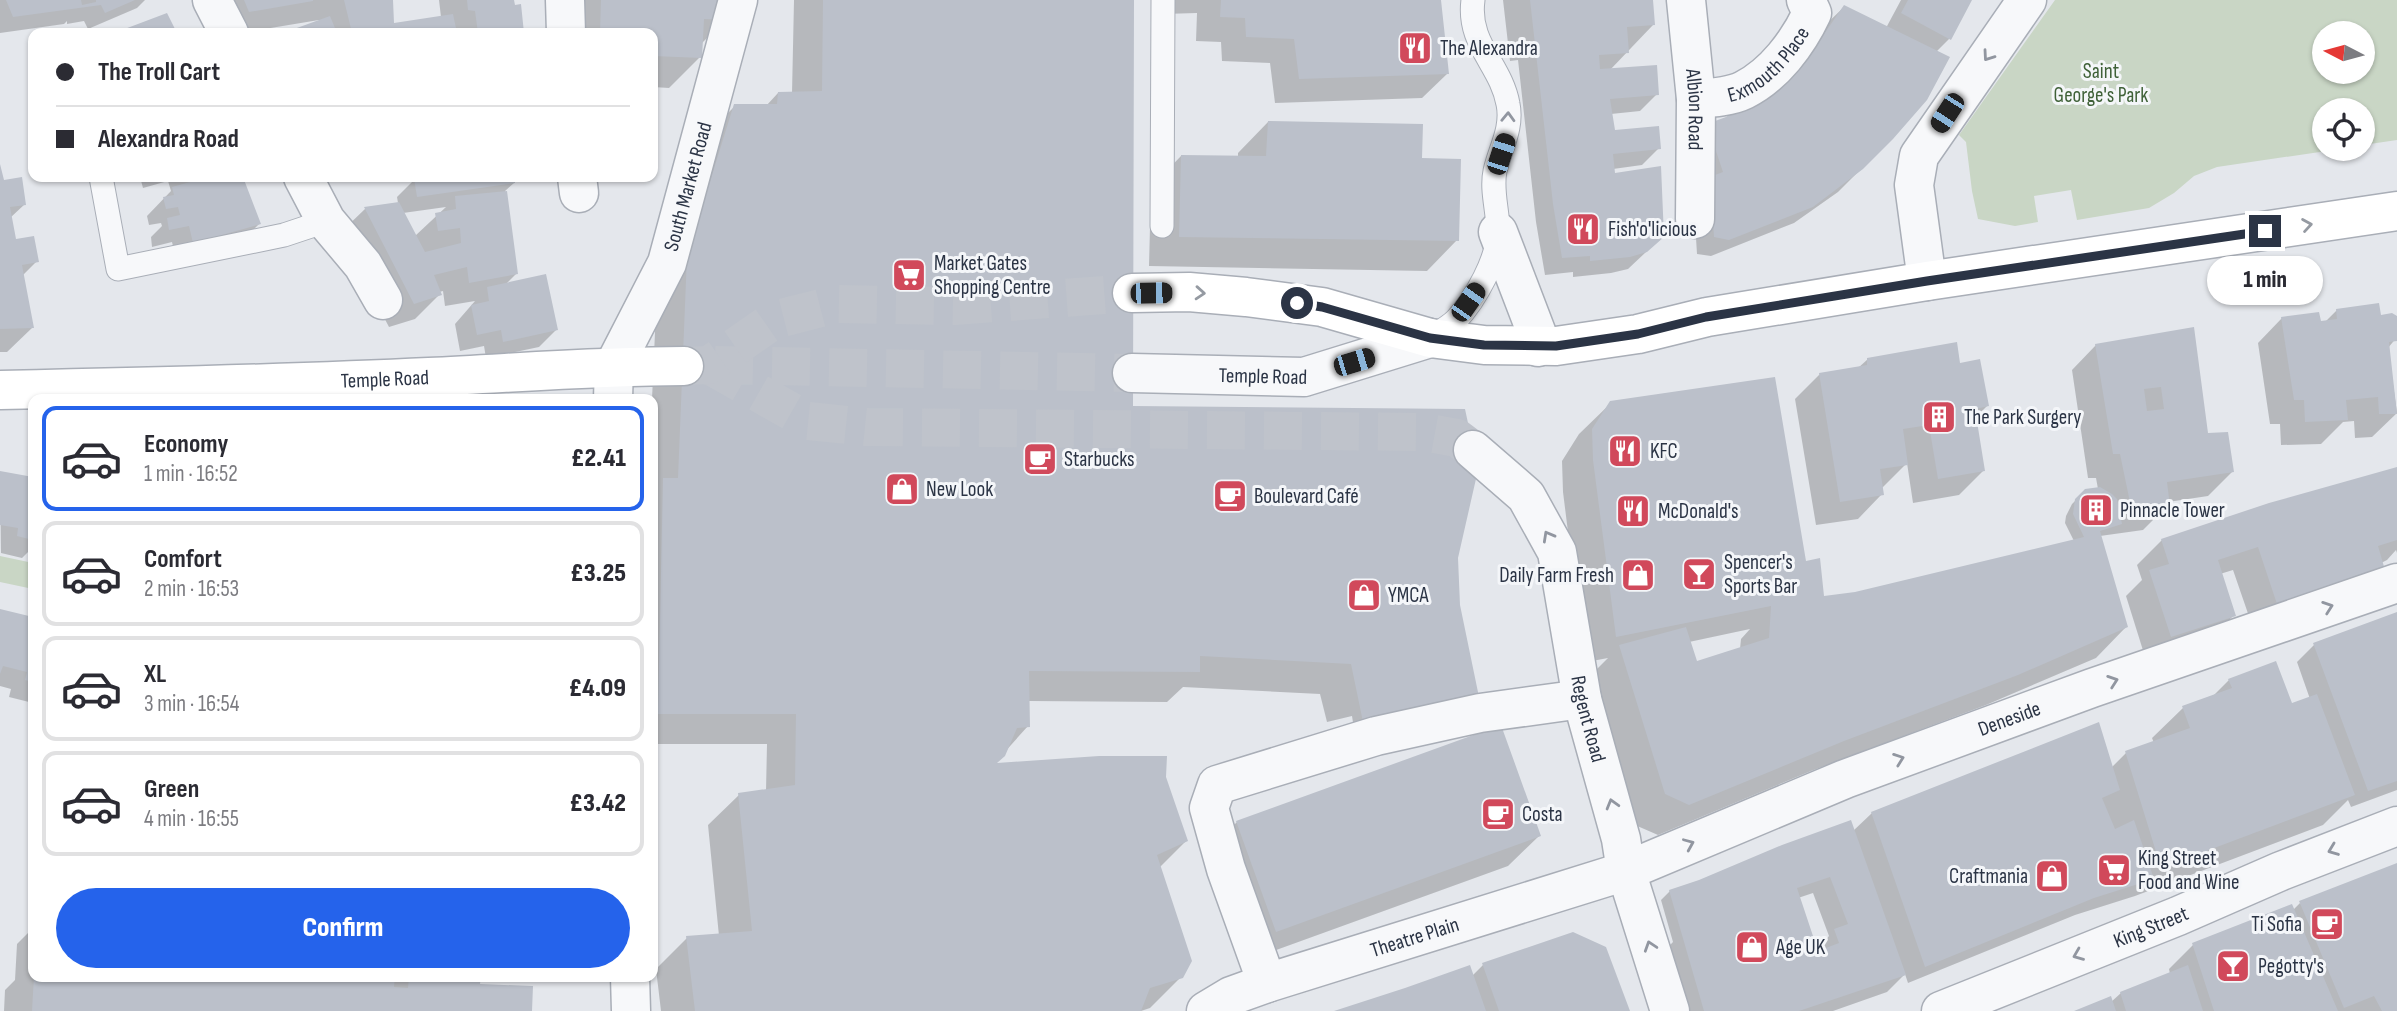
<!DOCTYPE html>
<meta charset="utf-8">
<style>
:root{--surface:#fff;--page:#f7f7f7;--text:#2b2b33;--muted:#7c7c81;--line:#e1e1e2;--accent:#2563eb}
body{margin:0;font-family:"Sofia Sans Condensed",sans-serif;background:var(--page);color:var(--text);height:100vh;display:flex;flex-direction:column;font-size:26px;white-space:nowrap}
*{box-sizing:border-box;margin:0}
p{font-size:23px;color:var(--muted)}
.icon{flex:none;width:38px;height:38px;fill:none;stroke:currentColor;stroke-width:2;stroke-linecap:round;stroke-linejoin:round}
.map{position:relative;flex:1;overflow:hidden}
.drawer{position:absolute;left:28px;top:394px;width:630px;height:588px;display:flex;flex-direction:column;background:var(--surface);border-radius:14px;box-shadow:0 2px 5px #0004}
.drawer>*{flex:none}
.hud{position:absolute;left:28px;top:28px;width:630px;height:154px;border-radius:14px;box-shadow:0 2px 5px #0004;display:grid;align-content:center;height:154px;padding:0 28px;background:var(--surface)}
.needle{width:46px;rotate:276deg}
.fabs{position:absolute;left:2312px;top:21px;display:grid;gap:14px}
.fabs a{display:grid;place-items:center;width:63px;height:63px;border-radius:50%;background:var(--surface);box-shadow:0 2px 5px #0004;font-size:35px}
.end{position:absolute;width:32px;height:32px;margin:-16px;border:9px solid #2b3445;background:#fff;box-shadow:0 0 0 4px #fff}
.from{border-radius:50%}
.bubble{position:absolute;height:49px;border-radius:24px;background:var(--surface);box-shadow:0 2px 5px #0004;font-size:23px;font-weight:800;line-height:49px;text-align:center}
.car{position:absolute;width:21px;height:42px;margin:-21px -10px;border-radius:9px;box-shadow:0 0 5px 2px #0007;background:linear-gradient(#222 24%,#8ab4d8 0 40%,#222 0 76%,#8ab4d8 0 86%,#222 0)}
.hud b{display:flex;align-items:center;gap:24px;height:66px;font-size:26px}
.hud b+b{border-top:2px solid var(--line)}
.hud i{width:18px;height:18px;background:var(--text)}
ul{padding:12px 0 0;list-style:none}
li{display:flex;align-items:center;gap:21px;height:105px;margin:0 14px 10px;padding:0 14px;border:4px solid var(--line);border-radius:14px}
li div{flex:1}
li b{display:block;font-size:26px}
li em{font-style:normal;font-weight:800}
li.on{border-color:var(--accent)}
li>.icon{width:63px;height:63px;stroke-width:1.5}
.primary-button{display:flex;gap:14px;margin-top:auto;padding:14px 28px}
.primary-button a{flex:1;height:80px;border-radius:42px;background:var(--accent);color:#fff;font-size:28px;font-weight:800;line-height:80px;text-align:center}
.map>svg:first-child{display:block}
.green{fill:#c9d6c5;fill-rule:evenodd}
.shadow{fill:#0003;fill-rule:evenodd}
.building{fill:#bbc0ca;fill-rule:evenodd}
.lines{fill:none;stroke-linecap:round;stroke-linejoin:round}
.street-tunnel{stroke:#bfc3cb;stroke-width:38;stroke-dasharray:38 19;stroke-linecap:butt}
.secondary-tunnel{stroke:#bfc3cb;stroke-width:38;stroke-dasharray:38 19;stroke-linecap:butt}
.lane-casing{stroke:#a9aeb7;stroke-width:25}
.street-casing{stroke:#a9aeb7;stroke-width:41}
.secondary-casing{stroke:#a9aeb7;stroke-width:41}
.lane{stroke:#f7f8fa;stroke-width:23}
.street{stroke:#f7f8fa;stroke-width:38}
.secondary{stroke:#fff;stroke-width:38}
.oneway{stroke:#9196a0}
.oneway2{stroke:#959aa2}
.route{stroke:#2b3445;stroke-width:9}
.labels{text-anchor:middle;stroke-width:6;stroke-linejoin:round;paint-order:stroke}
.poi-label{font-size:21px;fill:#2b3445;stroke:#f4f6f9;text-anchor:start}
.street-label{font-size:21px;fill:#2b3445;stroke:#f4f6f9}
.park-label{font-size:21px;fill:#3f6138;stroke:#f4f6f9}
</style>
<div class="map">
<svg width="2397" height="1011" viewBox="0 0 2397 1011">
<rect width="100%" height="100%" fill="#e4e7ec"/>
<!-- green -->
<path class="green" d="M2055,0H2397V140L2363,145L2362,110H2324V149H2340L2217,167L2194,176L2174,193L2149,208L2077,220L2071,190L2034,196L2038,222L2015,226L1978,219L1972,191L1966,142L1959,135ZM2324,33H2362V72H2324Z
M0,556L33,563V589L0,582Z"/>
<!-- shadow -->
<path class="shadow" d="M0,0H145L137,8L88,29L84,21L67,24V21L64,24L0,33Z
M210,0H391L393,25L441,17L439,0H513V7L519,6L523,33H287L320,22L319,20L240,33Z
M574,0H726L725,20L701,44L700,57L669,88L653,87V33H571Z
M794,0H1133L1131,407L1457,558L1458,605L1477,696L1354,729L1352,716L1327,722L1320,694L1183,687L1167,702L1028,701V726L993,765L1164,778L1186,841L1160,867L1181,977L1150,1008L1141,1011H661L656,969L687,938L719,936L708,825L739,795L766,791L767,744H653L652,399L657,288L704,137L735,106H766L778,93H792Z
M1164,0H1439L1447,74L1422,98L1275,103L1270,63L1222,61L1221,42L1196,41L1197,13L1164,14Z
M1503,0H1651L1653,25L1610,70L1657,94L1640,111L1611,114L1614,132L1659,148L1642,165L1613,169V175L1663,236L1628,269L1611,273L1573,277V272L1545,275L1536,222L1518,60L1510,61Z
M1901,0H1970L1949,39L1936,52L1892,138L1838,192L1794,223L1711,256L1697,254L1690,143L1727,119L1844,7L1886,28Z
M1268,122L1420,160L1457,240L1427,271L1149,266L1151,187L1181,156L1238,157V153Z
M0,167L3,182L25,204L10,218L14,241L37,261L22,276L32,328L7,352H0Z
M140,177H241L259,224L242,241L176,259L172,242L152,247L151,237L162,226L161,223L149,225L147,216L171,191L168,181L143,188Z
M433,177H513L514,183L505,191L516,274L505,285L556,330L539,347L486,358L484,346L460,351L455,324L475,301L445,306L443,291L439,292L440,294L415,319L389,327L340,233L365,209L398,203L397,197L414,180ZM446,207L415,236L403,213Z
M2337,310L2397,319V337L2388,348L2397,413L2372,437L2355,438L2354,421L2343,422L2321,444L2281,445L2280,424H2270L2258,343L2282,318L2325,322Z
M2192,329L2206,435L2232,472L2208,496L2168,502V505L2143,530L2100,536L2126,627L2096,658L1986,705L1811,771L1658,835L1635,825L1589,677L1608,658L1592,661L1575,588L1563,492L1562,461L1579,434L1611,403L1804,563L1818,600L1855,594L2074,541L2065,523L2066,516L2072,504L2081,495L2098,489L2096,478H2088L2072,370L2096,345ZM1750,629L1741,639L1740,649L1696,663L1689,642Z
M1868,359L1958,365L1987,406L1975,418L1983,471L1959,495L1913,503L1907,463L1881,489L1882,494L1858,519L1816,525L1795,399L1820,374L1858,368Z
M2397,469V553L2396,550L2387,560L2253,628L2233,570L2220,574L2234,615L2209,640L2146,660L2126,596L2142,580L2137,565L2162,540Z
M0,472L33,479V551H29L22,558L1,553Z
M0,610L33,619V703L9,697L11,689L0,686Z
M2397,614V790L2351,807L2348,800L2323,825L2135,896L2075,915L1908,983L1905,974L1887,992L1833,1011H1682L1664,951L1673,942L1661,900L1670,891L1853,831L1872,813L2111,768L2126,753L2154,743L2152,738L2183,708L2212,697L2229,680L2291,706L2310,699L2297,662L2314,645ZM1813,893L1829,936L1816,950L1798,898Z
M1237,822L1539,836L1508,866L1246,961L1206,853Z
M2300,903L2397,1011H2078L2111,1002L2121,993L2170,974L2169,969L2193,945L2293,910Z
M33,928V976H479V985L530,1011H4L5,990L15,980L17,944Z
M1483,965L1628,1011H1340L1472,976Z"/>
<!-- building -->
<path class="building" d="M6,0H81L82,5L96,2V0H135L105,13L101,5L13,17Z
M244,0H313V1L249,12Z
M344,0H393L394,23L453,14L457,33H352Z
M467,0H514L515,5L521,4L524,33H478L475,11L468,10Z
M601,0H728L727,20L704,19L702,58L653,56V33H600Z
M823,0H1134L1133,406L1465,409L1478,470L1458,558L1460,605L1479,697L1363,722L1351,664L1200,656V672L1029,671L1030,727L1017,728L1005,756L997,763L1099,756H1167L1166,777L1188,841L1157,855L1192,961L1183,978L1150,988L1141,1011H695L686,936L752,931L738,793L795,785L796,714H658L663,478H678L687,256L734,104H777L778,92L822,91Z
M1221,0H1441L1449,74L1299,79L1294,39L1246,37L1245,18L1220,17Z
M1530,0H1653L1655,25L1627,27L1629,53L1599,55L1600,69L1657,65L1659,95L1610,99L1615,130L1659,126L1661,149L1613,154L1615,173L1661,166L1664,237L1647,252L1630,257L1590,261V256L1562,258L1553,204Z
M1908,0H1972L1951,40L1901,13Z
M1844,5L1950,57L1927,100L1893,139L1863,169L1813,207L1729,240L1714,237L1710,177L1723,172L1707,124L1726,117L1761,96L1788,75L1809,56Z
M167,13L177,33H123L122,30Z
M330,16L337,33H283Z
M1268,121L1423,124L1422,158L1461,159L1459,241L1179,237L1181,155L1266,156Z
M0,164L4,180L22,177L26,205L10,207L16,239L34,236L39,262L22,265L34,328L0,329Z
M189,177H243L261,224L193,243L189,226L169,230L167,218L180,215L178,207L166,209L163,197L174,195L172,187L190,182Z
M422,177H515V183L417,197L414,178Z
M507,191L518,274L469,283L467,267L434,275L442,295L414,304L364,207L399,202L425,252L461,243L460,228L438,231L435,213L456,209L455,196Z
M546,274L558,330L503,342L501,330L477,335L471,305L489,301L487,287Z
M2379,303L2381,315L2392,313L2397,316V341L2389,342L2397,414H2379L2378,397L2346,400L2348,420L2305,422L2304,400H2294L2281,317L2319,312L2321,321L2337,319L2336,309Z
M2194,327L2208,433L2228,432L2234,472L2167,482L2170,506L2132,512L2120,454H2113L2095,344ZM2161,387L2164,409L2147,411L2144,389Z
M1957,342L1960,363L1980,359L1989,406L1975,409L1985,471L1938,479L1929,425L1903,429L1908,465L1880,469L1884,495L1840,502L1819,373L1867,365V358Z
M1775,377L1806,561L1820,558L1824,596L1855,592L2084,537L2073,514L2075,499L2085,489L2100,487L2112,494L2117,499L2122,524L2100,531L2128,627L2018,675L1844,741L1689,805L1665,794L1619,645L1686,627L1697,661L1769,638L1771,606L1616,637L1593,460L1592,429L1610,401Z
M2397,467V540L2378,546L2385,570L2277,604L2258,547L2218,560L2236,616L2171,637L2149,570L2169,564L2161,539L2269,503Z
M0,471L33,477V540L17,536L18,528L0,525Z
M0,609L33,617V682L25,680L27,672L3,666L0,674Z
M2397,612V781L2368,791L2313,643Z
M2276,661L2292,703L2317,694L2355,795L2161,868L2125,751L2190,728L2182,706L2232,688L2228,679Z
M2099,722L2120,790L2102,798L2115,829L2134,820L2154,879L2094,898L1925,967L1871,812Z
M1501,725L1541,836L1276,932L1236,821Z
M1851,820L1906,975L1799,1011H1704L1669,890L1699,880L1782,845ZM1830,877L1848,924L1834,929L1839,943L1818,951L1797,888Z
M2397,863V1011H2382L2374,996L2344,1008L2299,901Z
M2292,904L2338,1011H2214L2192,943Z
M1573,932L1606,947L1630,1011H1499L1482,963Z
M1470,965L1486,1011H1334L1405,988Z
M2188,965L2203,1011H2126L2120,992Z
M34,976H395L394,987L408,988L409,976H481L480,984L533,986L532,1011H32Z
M2111,996L2116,1011H2074Z"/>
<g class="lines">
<!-- street-tunnel -->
<path class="street-tunnel" d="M709,365L808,421L867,427L1424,432L1457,438L1473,450
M715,365L1132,373"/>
<!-- secondary-tunnel -->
<path class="secondary-tunnel" d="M684,366L709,365L774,320L836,304L954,306L1132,293"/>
<!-- lane casing -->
<g class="lane-casing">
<path id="lane" d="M101,177L118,269L284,235L326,221
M1162,226L1163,0
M1430,338C1438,333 1449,327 1456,320C1475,300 1499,258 1498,230C1498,211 1491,190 1495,171C1500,149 1513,128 1508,104C1501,65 1467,44 1473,0"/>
</g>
<!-- street casing -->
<g class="street-casing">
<g id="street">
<path d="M212,0L229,33"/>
<path d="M565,0L566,33"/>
<path id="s1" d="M1686,0L1696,99L1695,219"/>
<path id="s2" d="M1696,99C1711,98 1730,97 1744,90C1774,75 1798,43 1812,13L1806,0"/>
<path d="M303,177L326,221L363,265L383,300"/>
<path d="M577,177L579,193"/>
<path d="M1498,232L1537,334L1538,347"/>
<path d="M1927,281L1914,185L1919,156L2027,0"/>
<path id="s3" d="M1132,373L1304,377L1430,338"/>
<path id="s4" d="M613,399L614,366L667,263L738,0"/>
<path id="s5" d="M1473,450L1526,496L1557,552L1582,699L1621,839L1626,871L1670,1011"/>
<path d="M630,976L631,1011"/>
<path d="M1267,983L1226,869L1209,808L1217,785L1376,736L1480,713L1582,699"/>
<path id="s6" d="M1206,1011L1231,996L1267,983L1626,871L1845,779L2092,688L2397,583"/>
<path id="s7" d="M1941,1011L2178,916L2281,871L2397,826"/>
</g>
</g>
<!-- secondary casing -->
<g class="secondary-casing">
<g id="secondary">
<path d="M1132,293L1189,292L1246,297L1322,307L1430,338L1484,345L1556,346L1638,334L1707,317L1927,281L2397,211"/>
<path id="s8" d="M0,390C143,387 286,384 429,377C514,373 599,366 684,366"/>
</g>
</g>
<!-- lane -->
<use href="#lane" class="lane"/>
<!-- street -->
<use href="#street" class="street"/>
<!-- secondary -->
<use href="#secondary" class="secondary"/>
</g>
<!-- one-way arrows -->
<defs><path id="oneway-chevron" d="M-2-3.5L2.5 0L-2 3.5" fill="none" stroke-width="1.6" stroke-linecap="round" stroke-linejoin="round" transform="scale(1.75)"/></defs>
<g class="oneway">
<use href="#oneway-chevron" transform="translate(1988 56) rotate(125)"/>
<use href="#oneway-chevron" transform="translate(1508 117) rotate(-88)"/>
<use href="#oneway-chevron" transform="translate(1548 536) rotate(-119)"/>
<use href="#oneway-chevron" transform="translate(2328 607) rotate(-19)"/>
<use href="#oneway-chevron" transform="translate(2113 681) rotate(-19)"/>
<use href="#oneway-chevron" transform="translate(1899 759) rotate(-20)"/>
<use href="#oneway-chevron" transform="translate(1612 804) rotate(-106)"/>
<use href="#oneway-chevron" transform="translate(1689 844) rotate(-23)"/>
<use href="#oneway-chevron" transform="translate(2333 850) rotate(159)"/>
<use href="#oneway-chevron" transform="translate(1650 946) rotate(-108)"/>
<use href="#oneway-chevron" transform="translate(2078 955) rotate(158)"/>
</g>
<g class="oneway2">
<use href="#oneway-chevron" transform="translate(2307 225) rotate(-9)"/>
<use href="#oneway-chevron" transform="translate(1200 293) rotate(4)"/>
</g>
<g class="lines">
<!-- route -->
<path class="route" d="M1297,303L1322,307L1430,338L1484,345L1556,346L1638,334L1706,317L1927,281L2265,231"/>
</g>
<!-- icons -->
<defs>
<g id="restaurant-square" transform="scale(1.75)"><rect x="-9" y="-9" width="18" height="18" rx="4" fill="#d1495b" stroke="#f4f6f9"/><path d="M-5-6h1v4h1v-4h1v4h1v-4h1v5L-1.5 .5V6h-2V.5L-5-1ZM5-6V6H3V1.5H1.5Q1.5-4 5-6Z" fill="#fff"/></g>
<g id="supermarket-square" transform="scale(1.75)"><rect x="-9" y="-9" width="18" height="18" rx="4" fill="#d1495b" stroke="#f4f6f9"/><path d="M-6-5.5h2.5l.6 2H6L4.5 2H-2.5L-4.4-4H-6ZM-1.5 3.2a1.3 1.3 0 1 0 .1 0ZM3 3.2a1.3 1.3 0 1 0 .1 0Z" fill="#fff"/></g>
<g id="building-square" transform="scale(1.75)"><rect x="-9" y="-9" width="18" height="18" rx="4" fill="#d1495b" stroke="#f4f6f9"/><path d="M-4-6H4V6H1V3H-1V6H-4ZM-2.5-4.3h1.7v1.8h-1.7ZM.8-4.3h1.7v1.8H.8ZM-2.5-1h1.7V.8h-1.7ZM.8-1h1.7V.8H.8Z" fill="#fff"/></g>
<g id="cafe-square" transform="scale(1.75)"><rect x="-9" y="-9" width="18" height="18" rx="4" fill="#d1495b" stroke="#f4f6f9"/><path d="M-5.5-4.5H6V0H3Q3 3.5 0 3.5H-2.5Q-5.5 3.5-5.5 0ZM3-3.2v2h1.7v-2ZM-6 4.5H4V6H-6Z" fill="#fff"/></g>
<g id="shop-square" transform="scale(1.75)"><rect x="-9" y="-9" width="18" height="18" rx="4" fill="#d1495b" stroke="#f4f6f9"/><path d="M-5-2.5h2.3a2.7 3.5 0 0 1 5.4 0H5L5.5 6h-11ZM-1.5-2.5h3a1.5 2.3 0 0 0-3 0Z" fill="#fff"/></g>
<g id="bar-square" transform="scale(1.75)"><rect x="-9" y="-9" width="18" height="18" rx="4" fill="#d1495b" stroke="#f4f6f9"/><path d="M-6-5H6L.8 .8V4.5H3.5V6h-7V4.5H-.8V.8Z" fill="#fff"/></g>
</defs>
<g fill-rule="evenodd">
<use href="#restaurant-square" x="1415" y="48"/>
<use href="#restaurant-square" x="1583" y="229"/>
<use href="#supermarket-square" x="909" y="275"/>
<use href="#building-square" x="1939" y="417"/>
<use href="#restaurant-square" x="1625" y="451"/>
<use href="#cafe-square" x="1040" y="459"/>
<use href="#shop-square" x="902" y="489"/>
<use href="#cafe-square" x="1230" y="496"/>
<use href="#building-square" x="2096" y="510"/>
<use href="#restaurant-square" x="1633" y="511"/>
<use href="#bar-square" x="1699" y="574"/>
<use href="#shop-square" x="1638" y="575"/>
<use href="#shop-square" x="1364" y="595"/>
<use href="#cafe-square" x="1498" y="814"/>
<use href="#supermarket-square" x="2114" y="870"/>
<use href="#shop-square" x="2052" y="876"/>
<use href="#cafe-square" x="2327" y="924"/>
<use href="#shop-square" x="1752" y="947"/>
<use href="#bar-square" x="2233" y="966"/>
</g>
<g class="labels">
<!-- poi labels -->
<g class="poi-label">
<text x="1440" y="55">The Alexandra</text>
<text x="1608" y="236">Fish'o'licious</text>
<text x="934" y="270">Market Gates<tspan x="934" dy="24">Shopping Centre</tspan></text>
<text x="1964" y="424">The Park Surgery</text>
<text x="1650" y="458">KFC</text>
<text x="1064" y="466">Starbucks</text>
<text x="926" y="496">New Look</text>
<text x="1254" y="503">Boulevard Café</text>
<text x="2120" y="517">Pinnacle Tower</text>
<text x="1658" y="518">McDonald's</text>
<text x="1724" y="569">Spencer's<tspan x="1724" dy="24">Sports Bar</tspan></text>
<text x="1614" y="582" text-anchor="end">Daily Farm Fresh</text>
<text x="1388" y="602">YMCA</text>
<text x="1522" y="821">Costa</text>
<text x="2138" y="865">King Street<tspan x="2138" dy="24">Food and Wine</tspan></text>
<text x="2028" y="883" text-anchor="end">Craftmania</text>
<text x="2302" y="931" text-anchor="end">Ti Sofia</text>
<text x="1776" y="954">Age UK</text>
<text x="2258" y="973">Pegotty's</text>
</g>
<!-- street labels -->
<g class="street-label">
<text dy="7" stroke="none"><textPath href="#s2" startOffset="84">Exmouth Place</textPath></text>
<text dy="7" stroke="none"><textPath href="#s1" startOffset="110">Albion Road</textPath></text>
<text dy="7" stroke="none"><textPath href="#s4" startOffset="228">South Market Road</textPath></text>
<text dy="7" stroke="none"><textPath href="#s3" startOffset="131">Temple Road</textPath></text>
<text dy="7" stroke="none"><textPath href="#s8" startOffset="385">Temple Road</textPath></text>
<text dy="7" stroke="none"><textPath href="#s5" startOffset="304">Regent Road</textPath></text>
<text dy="7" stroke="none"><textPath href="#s6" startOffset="856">Deneside</textPath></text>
<text dy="7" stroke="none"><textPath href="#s7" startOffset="226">King Street</textPath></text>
<text dy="7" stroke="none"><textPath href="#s6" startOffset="222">Theatre Plain</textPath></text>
</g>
<!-- park labels -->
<g class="park-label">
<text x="2101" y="78">Saint<tspan x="2101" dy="24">George's Park</tspan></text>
</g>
</g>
</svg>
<div class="fabs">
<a><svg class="needle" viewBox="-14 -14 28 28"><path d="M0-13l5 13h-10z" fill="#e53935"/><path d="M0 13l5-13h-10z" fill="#7c7c81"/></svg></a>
<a><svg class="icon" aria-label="locate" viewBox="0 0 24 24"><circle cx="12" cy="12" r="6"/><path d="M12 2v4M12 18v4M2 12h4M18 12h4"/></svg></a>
</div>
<i class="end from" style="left:1297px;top:303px"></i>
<i class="end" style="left:2265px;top:231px"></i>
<div class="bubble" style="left:2207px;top:256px;width:116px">1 min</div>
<i class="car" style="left:1947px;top:113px;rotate:213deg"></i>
<i class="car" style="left:1501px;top:154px;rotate:18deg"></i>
<i class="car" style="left:1151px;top:293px;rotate:89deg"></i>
<i class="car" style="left:1468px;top:302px;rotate:35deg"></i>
<i class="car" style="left:1354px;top:362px;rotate:73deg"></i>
<div class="hud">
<b><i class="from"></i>The Troll Cart</b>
<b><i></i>Alexandra Road</b>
</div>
<section class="drawer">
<ul>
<li class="on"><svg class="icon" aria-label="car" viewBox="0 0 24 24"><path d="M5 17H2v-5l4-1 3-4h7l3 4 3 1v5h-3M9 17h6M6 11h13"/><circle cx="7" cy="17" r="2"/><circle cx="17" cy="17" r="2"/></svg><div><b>Economy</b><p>1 min · 16:52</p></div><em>£2.41</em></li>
<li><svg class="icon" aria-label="car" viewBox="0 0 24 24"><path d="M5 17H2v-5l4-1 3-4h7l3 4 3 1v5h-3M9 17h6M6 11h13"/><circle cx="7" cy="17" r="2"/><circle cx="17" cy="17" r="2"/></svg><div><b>Comfort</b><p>2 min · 16:53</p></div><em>£3.25</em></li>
<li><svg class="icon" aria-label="car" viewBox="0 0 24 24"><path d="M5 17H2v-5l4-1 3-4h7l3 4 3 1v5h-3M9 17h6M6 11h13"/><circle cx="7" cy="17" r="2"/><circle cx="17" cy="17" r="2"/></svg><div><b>XL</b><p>3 min · 16:54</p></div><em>£4.09</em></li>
<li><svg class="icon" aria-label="car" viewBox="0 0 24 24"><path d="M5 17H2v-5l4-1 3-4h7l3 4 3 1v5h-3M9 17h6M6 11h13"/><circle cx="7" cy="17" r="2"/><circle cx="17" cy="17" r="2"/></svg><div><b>Green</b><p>4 min · 16:55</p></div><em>£3.42</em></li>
</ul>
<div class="primary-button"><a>Confirm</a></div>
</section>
</div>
